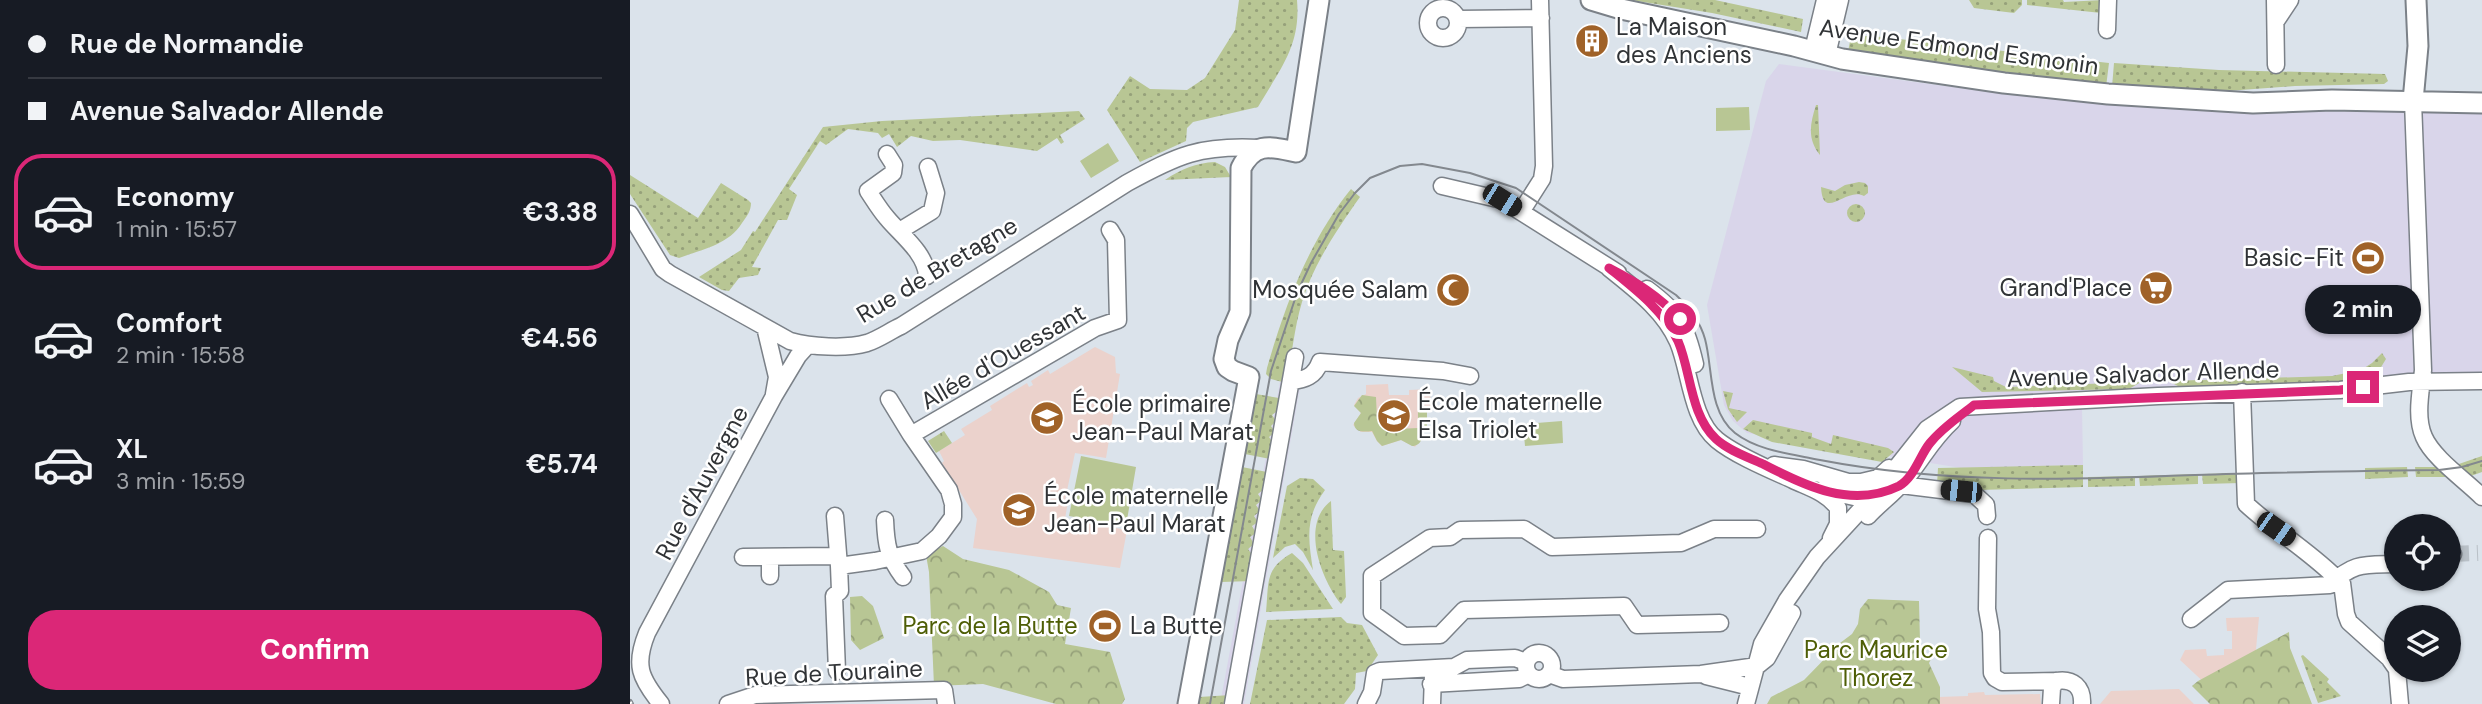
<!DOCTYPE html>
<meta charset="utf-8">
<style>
:root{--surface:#171b24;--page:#20242c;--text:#f1f3f6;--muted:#9ea1a6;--line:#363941;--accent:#db2777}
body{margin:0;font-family:"DM Sans",sans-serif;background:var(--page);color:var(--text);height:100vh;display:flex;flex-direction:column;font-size:26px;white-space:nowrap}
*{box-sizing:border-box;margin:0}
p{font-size:23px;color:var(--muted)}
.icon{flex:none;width:38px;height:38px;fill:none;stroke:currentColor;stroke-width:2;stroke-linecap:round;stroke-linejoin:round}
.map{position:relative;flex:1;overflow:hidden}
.panel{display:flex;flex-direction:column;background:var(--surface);width:630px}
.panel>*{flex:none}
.banner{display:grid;align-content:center;height:154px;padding:0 28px;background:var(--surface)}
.controls{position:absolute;left:1754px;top:514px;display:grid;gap:14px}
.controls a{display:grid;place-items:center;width:77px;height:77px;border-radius:50%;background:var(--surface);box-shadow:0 2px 5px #0004;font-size:35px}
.end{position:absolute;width:32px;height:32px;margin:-16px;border:9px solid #db2777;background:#fff;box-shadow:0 0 0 4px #fff}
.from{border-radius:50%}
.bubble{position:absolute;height:49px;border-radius:24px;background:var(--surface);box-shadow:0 2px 5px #0004;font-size:23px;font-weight:700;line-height:49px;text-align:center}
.car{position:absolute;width:21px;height:42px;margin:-21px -10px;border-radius:9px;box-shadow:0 0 5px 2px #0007;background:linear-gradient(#222 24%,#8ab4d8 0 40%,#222 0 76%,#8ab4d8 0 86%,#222 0)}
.banner b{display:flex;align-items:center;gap:24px;height:66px;font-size:26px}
.banner b+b{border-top:2px solid var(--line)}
.banner i{width:18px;height:18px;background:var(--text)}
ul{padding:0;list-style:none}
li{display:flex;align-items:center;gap:21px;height:116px;margin:0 14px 10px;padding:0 14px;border:4px solid transparent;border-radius:28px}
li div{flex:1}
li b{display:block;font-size:26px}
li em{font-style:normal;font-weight:700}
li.current{border-color:var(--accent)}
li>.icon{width:63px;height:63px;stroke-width:1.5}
.button{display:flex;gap:14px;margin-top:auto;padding:14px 28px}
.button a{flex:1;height:80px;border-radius:28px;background:var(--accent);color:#fff;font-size:28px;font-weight:700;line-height:80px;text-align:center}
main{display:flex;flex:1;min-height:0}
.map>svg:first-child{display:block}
.commercial{fill:#d9d5ea}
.education{fill:#ebd2cc}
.grass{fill:url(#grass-dots)}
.park{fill:url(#park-crowns)}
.pitch{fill:#b8c694}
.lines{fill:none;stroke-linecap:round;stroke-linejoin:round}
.minor-tunnel{stroke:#b9c0c7;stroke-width:16;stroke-dasharray:16 8;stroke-linecap:butt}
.minor-casing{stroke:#7b8188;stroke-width:19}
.major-casing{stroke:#7b8188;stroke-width:23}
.minor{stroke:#fff;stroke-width:16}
.major{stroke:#fff;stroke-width:19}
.tram{stroke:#83888e;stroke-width:2}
.rail-casing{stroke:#83888e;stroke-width:6}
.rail{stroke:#fff;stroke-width:3.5;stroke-dasharray:10;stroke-linecap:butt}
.route{stroke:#db2777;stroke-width:9}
.labels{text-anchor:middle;stroke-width:5;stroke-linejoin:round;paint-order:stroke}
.poi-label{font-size:24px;fill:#303336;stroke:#fff;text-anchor:start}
.street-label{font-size:24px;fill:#303336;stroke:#fff}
.park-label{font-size:24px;fill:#4e5e06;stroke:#fff}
</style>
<main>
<section class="panel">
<div class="banner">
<b><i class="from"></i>Rue de Normandie</b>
<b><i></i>Avenue Salvador Allende</b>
</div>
<ul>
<li class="current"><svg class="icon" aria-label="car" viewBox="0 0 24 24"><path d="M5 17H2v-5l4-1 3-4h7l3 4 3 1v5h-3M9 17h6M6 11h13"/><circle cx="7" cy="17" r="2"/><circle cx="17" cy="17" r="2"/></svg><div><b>Economy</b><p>1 min · 15:57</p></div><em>€3.38</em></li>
<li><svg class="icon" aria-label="car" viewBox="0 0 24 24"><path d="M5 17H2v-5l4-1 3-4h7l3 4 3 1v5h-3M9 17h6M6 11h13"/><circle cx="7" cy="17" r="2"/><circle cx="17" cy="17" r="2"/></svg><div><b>Comfort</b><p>2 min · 15:58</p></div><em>€4.56</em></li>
<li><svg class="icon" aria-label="car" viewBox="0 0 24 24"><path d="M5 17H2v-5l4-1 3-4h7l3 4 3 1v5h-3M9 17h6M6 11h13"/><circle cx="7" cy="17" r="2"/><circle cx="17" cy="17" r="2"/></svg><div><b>XL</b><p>3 min · 15:59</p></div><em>€5.74</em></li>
</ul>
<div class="button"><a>Confirm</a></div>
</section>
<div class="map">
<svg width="1852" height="704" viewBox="0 0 1852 704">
<defs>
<pattern id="grass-dots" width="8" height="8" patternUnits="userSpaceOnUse" patternTransform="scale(1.75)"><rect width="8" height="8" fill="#b8c694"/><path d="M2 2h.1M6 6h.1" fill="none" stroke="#96a17a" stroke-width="1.8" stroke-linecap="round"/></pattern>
<pattern id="park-crowns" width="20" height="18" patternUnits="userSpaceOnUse" patternTransform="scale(1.75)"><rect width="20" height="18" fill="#b8c694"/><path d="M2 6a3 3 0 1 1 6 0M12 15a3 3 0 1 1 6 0" fill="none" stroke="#96a17a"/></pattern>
</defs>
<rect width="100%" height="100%" fill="#dbe3eb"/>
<!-- commercial -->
<path class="commercial" d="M1149,64L1330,88L1473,104L1614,109L1852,100V372L1809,373L1452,407L1453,465L1331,468L1117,433L1103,421L1094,405L1077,305L1136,81Z
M653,366L673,370L614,704H590Z"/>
<!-- education -->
<path class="education" d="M465,347L485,357L486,373L490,374L476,458L445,453L435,500L438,501L435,519L497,530L490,568L343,548L347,519L312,463L314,461L309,451L335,435L331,429L362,410L360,406L397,383L399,387L403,385L401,381L418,370L420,374Z
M758,384L759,395H779V390L800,389L801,406L797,407V428H793V437L785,447L771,440L752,446L747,441L742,432H731L723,425L731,413L724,405L728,398L736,394V385Z
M1629,617L1625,660L1580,688L1550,660L1555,650L1576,649L1577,656L1594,655V649H1602V631H1597L1596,618Z
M1549,689L1564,704H1470L1481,691Z
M1354,692L1355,695L1410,694L1411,704H1309L1308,697L1338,696V693Z"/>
<!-- grass -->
<path class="grass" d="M609,0H667C671,46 650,69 628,107L563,122L557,128L556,141L510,162L477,110L500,76L520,89L557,90L575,78L605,30Z
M1001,0H1085L1173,19L1171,32L1082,13Z
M1339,0H1392V5L1384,13L1344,8Z
M1397,0H1433L1434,2L1473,0L1471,13L1397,5Z
M1221,36H1243L1479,63L1476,87L1376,76L1218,52Z
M1484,63L1589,70L1755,74L1758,81L1754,84L1665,86L1570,93L1482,87Z
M1186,105H1188L1190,155C1177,139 1180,124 1186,105Z
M449,111L455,119L430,135L434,142L431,144L427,138L407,151L330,140L303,141L281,136L267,147L259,134L252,138L248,133L218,129L196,145L190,141L159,189L167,195L157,220H148L122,267L131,268L128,275L109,278L99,291L92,290L69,277L111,250L123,231L125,232L193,127L252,121Z
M585,162L595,167L601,177L535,180C551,169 566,163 585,162Z
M0,175L68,218L91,183L118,200L121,203C121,211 117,216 112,223C98,245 73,249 49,258L40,255L0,194Z
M1229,182L1235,183L1238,186V193L1234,196C1216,186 1193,223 1191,187L1205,191L1215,185Z
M721,189L730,197C708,228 683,265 672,302C664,328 662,357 656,383L641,379L636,374L637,368C655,305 679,241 721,189Z
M1217 213a9 9 0 1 1 18 0a9 9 0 1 1-18 0Z
M1752,353L1756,359L1745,377L1704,383L1552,388L1538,381L1702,376L1731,370L1742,363Z
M1322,367L1363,377L1364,381L1376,387L1511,382L1499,389L1352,392Z
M1093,391L1103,393L1099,408L1117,412L1107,422L1098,409Z
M626,394L655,399L654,406L642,415L646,421L641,426L645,432L639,437L643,443L640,459L615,454Z
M1123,420L1182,433V437L1201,444L1203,435L1258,448L1264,452L1252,462L1142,442L1113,429Z
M1852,456V472L1838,477L1826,465Z
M1453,465V487L1348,490L1307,485L1308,468Z
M612,467L637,472L634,489L628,494L632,500L626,505L630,511L624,516L628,522L622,526L626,533L620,537L624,544L618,549L626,560L622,581L591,582Z
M1777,467L1778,477L1735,479V468Z
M1785,467H1809L1818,477H1786Z
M1611,473V483L1573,484L1572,474Z
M1568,474V484L1510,486L1509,476Z
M1505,476V486L1458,487V477Z
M670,478L683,479L695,490C675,517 678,538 683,570L673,552L665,544L655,547L643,558L657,486Z
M701,501L703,550L714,551L716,597L711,604C691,579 670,524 701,501Z
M662,553L673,563L703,609L636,612C639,583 634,569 662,553Z
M711,617L717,623L732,625L748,655L737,671L726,673L725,689L714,704H620L637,620Z
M1673,655L1699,679L1697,682L1711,696L1688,703L1671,656Z
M601,695L599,704H568L569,697Z"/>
<!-- park -->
<path class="park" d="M732,395L746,397L747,419H765L766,429L788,428V407L797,406V428H793C793,436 792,446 782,446L771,440L752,446L747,441L742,431C735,432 724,433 724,423L731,413L724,406Z
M314,431L322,443L306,453L298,441Z
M313,546L333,559L379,570L419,592L427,605L441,608L435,644L480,652L495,699L492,704H426L353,684L304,686L299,572L296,555Z
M232,596L243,606L254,638L230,650L221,640L220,597Z
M1238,599L1289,601L1290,641H1284L1285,657H1302L1299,663L1310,687V704H1137L1141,697L1174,680L1210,643L1222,634L1228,624L1230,609Z
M1659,632L1660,648L1682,704H1580L1562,686L1568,681Z"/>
<!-- pitch -->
<path class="pitch" d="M1119,107L1120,130L1086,131V108Z
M478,143L489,161L461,178L450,161Z
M932,421L933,443L895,446L893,424Z
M451,456L506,467L496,526L439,516Z"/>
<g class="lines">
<!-- minor-tunnel -->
<path class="minor-tunnel" d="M1823,554L1848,553"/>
<!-- minor casing -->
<g class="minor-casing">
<path id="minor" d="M1645,0L1646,65
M798 23a15 15 0 1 1 30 0a15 15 0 1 1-30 0Z
M828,19L911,18
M1646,21L1660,0
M1477,30L1478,0
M1183,50L1195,0
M1197,55L1210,0
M1783,101L1793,370C1791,391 1785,417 1794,437C1803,458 1835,480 1852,497
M257,154L264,165L263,173L238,191C244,200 250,210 257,218C270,234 296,253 297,276
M812,186L872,200L988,273
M891,212L912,179L914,166L910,0
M0,214L33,269L40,274L160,341C181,347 216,349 237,343C249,339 260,331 271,326L497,183C548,155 570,145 629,148
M271,230L302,211L306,193L298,167
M979,268C1005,289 1034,310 1048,342C1060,370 1061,419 1087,440C1105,455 1141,470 1163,480C1180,488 1196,492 1208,508V524L1201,538
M1017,289C1049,313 1056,324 1065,364
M135,327L147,377L144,394
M661,381C675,380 685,376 690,362L813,371L840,376
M1612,392L1616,504C1644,530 1676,549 1703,575
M259,399L281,435L465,328L488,320L486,240L480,230
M1144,465L1173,469L1218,482H1231L1248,478L1259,468
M1263,484L1344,494L1356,505L1357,516
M1192,490L1224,497L1248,492
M205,516L209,566
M1238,516C1249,504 1263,494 1274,481C1292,460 1301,440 1322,421
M255,520C256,545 258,557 273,577
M1358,538L1357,609L1361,632L1362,673L1365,678L1372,682L1426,681
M1818,556L1823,554
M113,557L207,556
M140,557V576
M1712,583L1716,614L1719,622L1759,658L1766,668
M1561,619L1598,590L1700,585C1724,562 1734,565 1766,564
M1090,623L1007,625L994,606L834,610L810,635L774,636L742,613V576L800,538L820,537L830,530L894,529L922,547L1051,543L1084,529H1127
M896 666a13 13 0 1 1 26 0a13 13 0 1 1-26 0Z
M1767,670L1770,704
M207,671L204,596L210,591L209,566L245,561L292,551L309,536L323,517V504L319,490L281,435
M919,674L933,679L1071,674L1127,666L1137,658L1162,613
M1076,676L1120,687
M801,684L889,679L899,674
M31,704C10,678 4,665 17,633L144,396L168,356L177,346
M98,704L125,695L314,690L316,704
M603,704L665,357
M736,704L742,692L745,673L750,671L824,667L837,660L885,658L896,662
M802,704L803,675
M1116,704L1132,644L1157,600L1187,557L1247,492L1297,429L1330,407L1528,396L1710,390L1779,382L1852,381
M1421,704L1422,688L1426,681C1443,678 1453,687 1452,704"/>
</g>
<!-- major casing -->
<g class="major-casing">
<path id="major" d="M961,0L991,9L1164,46L1212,59L1374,83L1478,94L1623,103L1702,100L1852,103
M1783,101L1788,46L1786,0
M558,704L619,377L603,371L597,367L594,359L598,340L610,312L611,168C625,141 641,147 666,152L689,0"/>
</g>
<!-- minor -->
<use href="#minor" class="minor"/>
<!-- major -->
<use href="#major" class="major"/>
<!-- tram -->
<path class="tram" d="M580,704L641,371L667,293L681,263L709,214L725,193L740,178L770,166L792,164L840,173L886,188L1046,295C1059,307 1070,321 1075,339C1083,368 1078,412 1105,433C1128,451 1162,454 1190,460C1315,484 1439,480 1565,475C1647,472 1728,471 1809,470L1832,467L1852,461"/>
<!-- rail casing -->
<g class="rail-casing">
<path id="rail" d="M0,702L1,704"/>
</g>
<!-- rail -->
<use href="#rail" class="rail"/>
</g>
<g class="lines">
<!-- route -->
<path class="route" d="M1050,319C1029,296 1006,282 979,268C1005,289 1033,310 1048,341C1061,371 1060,415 1086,439C1099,451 1118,457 1133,464C1175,486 1222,509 1269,486C1284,478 1290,455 1300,443C1313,427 1329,417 1344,405L1710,390L1733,387"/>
</g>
<!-- icons -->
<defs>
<g id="building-disc" transform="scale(1.75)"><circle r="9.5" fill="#a06228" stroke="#fff"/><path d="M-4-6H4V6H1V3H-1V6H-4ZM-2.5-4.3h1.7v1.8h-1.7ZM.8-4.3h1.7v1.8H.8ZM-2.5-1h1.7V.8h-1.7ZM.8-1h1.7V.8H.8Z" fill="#fff"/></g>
<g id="stadium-disc" transform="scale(1.75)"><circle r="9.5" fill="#a06228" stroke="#fff"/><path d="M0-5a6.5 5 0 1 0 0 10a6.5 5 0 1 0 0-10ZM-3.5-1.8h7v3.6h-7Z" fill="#fff"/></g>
<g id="supermarket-disc" transform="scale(1.75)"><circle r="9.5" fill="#a06228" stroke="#fff"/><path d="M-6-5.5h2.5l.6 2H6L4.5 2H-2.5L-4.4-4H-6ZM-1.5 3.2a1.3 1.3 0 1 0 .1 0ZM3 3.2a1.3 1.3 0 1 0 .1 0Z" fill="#fff"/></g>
<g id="mosque-disc" transform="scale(1.75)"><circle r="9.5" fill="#a06228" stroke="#fff"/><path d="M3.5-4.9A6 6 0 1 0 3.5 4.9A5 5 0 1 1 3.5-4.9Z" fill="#fff"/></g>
<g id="school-disc" transform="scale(1.75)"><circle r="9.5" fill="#a06228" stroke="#fff"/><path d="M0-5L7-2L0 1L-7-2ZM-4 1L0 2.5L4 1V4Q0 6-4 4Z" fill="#fff"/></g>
</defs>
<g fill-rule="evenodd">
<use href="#building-disc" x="962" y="41"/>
<use href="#stadium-disc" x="1738" y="258"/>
<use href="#supermarket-disc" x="1526" y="288"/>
<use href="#mosque-disc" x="823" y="290"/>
<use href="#school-disc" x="764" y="416"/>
<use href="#school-disc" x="417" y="418"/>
<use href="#school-disc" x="389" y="510"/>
<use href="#stadium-disc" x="475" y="626"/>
</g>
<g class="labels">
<!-- poi labels -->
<g class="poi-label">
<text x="986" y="35">La Maison<tspan x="986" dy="28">des Anciens</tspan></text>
<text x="1714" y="266" text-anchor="end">Basic-Fit</text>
<text x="1502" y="296" text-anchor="end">Grand'Place</text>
<text x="798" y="298" text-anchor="end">Mosquée Salam</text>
<text x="788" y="410">École maternelle<tspan x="788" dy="28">Elsa Triolet</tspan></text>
<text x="442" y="412">École primaire<tspan x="442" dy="28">Jean-Paul Marat</tspan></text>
<text x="414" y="504">École maternelle<tspan x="414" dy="28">Jean-Paul Marat</tspan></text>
<text x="500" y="634">La Butte</text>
</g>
<!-- street labels -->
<g class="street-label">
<text transform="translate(1329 47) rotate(8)" y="8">Avenue Edmond Esmonin</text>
<text transform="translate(307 270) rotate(-31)" y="8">Rue de Bretagne</text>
<text transform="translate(373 357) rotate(-30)" y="8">Allée d'Ouessant</text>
<text transform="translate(1513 374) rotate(-2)" y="8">Avenue Salvador Allende</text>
<text transform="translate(72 483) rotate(-62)" y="8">Rue d'Auvergne</text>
<text transform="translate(204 673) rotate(-3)" y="8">Rue de Touraine</text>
</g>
<!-- park labels -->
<g class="park-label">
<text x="360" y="634">Parc de la Butte</text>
<text x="1246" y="658">Parc Maurice<tspan x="1246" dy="28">Thorez</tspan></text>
</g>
</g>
</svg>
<div class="controls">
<a><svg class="icon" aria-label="locate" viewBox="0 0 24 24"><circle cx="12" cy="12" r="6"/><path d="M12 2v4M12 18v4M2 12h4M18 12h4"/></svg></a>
<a><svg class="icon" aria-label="layers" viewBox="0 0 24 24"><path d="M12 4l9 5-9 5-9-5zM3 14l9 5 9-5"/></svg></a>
</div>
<i class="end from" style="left:1050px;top:319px"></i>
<i class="end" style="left:1733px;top:387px"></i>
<div class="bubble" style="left:1675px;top:285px;width:116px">2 min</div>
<i class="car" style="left:872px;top:200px;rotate:122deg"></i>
<i class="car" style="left:1331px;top:491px;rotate:276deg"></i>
<i class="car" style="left:1646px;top:529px;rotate:125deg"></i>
</div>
</main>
